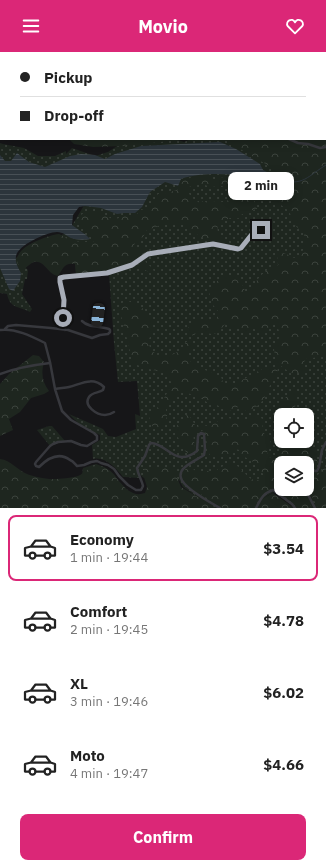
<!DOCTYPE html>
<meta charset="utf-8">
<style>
:root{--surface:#fff;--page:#f2f2f2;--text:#222;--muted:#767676;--line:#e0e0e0;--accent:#db2777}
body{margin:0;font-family:"IBM Plex Sans",sans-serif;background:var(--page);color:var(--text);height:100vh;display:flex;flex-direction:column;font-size:15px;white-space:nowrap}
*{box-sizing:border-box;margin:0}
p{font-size:13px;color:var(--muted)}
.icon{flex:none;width:22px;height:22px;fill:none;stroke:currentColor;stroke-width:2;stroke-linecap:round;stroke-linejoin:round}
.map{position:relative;height:456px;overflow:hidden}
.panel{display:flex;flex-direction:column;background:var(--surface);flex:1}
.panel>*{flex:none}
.hud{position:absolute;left:0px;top:0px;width:326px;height:88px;box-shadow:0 2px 10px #0003;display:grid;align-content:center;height:88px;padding:0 20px;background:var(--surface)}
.buttons{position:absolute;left:274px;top:356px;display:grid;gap:8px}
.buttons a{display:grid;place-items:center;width:40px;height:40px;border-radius:8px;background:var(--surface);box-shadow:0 2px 10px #0003;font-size:20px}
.end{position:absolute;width:18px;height:18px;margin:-9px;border:5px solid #a8adb8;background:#111;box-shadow:0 0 0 2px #111}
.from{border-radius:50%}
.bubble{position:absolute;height:28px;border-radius:8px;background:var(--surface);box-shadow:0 2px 10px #0003;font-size:13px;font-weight:700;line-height:28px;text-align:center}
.car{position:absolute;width:12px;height:24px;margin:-12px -6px;border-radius:5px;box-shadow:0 0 3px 1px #0007;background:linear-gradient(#222 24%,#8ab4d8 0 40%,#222 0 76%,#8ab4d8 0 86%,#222 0)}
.hud b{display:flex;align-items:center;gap:14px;height:38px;font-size:15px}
.hud b+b{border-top:1px solid var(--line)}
.hud i{width:10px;height:10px;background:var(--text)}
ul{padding:7px 0 0;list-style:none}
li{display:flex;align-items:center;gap:12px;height:66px;margin:0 8px 6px;padding:0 12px;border:2px solid transparent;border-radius:8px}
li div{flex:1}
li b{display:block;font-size:15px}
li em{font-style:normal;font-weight:700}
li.on{border-color:var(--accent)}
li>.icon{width:36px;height:36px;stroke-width:1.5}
.primary-button{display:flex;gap:8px;margin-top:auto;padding:8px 20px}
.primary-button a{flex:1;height:46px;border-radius:8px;background:var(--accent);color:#fff;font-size:16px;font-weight:700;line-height:46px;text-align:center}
header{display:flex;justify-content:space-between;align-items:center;height:52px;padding:0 20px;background:var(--accent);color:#fff;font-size:18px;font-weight:700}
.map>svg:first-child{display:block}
.grass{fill:url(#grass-dots);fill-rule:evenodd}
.forest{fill:url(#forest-crowns)}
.water{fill:url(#water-rules)}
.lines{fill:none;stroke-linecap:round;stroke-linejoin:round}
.stream{stroke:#2c353c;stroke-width:1}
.minor{stroke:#37383d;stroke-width:2.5}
.tertiary{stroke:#37383d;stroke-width:3.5}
.route{stroke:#a8adb8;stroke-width:5}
</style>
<header><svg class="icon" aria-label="menu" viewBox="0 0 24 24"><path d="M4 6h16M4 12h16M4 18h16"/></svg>Movio<svg class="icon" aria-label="heart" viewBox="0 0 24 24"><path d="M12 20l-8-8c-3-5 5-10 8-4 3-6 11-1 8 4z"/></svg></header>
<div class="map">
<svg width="326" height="456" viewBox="0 0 326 456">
<defs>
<pattern id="grass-dots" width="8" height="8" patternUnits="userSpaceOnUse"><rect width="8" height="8" fill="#1e261f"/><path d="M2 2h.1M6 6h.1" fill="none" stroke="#3c433d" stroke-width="1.8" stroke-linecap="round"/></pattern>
<pattern id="forest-crowns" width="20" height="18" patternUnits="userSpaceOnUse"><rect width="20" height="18" fill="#1e261f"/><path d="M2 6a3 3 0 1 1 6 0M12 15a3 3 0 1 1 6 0" fill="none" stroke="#3c433d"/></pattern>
<pattern id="water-rules" width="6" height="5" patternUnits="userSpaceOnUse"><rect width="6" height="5" fill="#2c353c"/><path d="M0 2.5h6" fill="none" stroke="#485056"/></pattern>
</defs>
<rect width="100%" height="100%" fill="#161618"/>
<!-- grass -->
<path class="grass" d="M191,87H239L326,97V456H295L274,440L262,447L256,456H214L183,435L179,428L144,426L140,423V426L123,425C116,416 105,404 93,407L92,393L100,388V383L81,374L69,362L103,377L108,384L116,385L136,377L135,362L140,364L137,329L118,330L114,291L109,222H76L74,197L23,213L28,218L27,227H25L22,242L32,257L30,260C19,254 10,257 7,242L0,241V215H7L26,196L52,191L70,177L86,150L102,138L0,209V91L3,92L24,96L38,104H55L66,99V102L72,96L95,104L108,100L117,94L168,88H178L184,90ZM281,363H307V389H281ZM281,411H307V437H281Z
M49,374H52L65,389L50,394L37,378Z
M96,412C105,415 111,418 116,425L82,423L83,416Z"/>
<!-- forest -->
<path class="forest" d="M206,0H326V304L306,307L304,310V321H297L292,322L281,314L274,313C277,307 274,302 274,296C274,293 275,293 277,290C281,284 280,278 275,272L270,273L269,274L266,281C260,281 257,277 251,276L246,282L241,280L239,275L235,276L225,272C223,274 221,278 219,280C211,285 207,279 200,280C197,280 194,283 191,284L187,283C187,274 191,266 202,267C205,267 208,270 211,269C215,268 217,265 219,263L218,259L213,253L209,240C215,228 222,225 235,222L239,225L246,241H249C253,234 259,224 266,219C270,217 274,216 278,213L277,202C284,199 288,203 294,206C305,203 305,192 304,182L291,169V164L289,159L281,153L263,145L221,134L211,135L205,133H196L189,135L187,138C191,146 193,147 200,151L203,149L208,151L213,149L223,150L232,147H244L249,145C254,147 256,152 257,157L248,159L241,163L240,166C236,167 234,165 231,166C228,166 226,168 224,169C208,176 226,189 229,198H224L215,194L207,188L196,182L187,174L181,171L163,172L156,175L147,178L143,185L137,188L134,193L137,196H143L145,197C147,202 144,203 145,208C146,214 154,213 154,222C149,221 146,218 142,216C135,212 125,214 120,220L76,222L75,212C64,210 63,217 58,224C48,223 45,208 34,210C30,211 27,216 23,217L19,215C10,198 37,188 50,184C53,183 56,182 59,182C63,183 66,187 70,188C74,190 87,190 92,190L94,189V186L83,177L79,173L77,168L81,163L85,160H99L110,166L116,167L124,164L136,163L141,158L152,155L156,145L158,142L166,141L177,138L183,129L192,125H210L211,128L213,129L218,125L237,126L261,125L282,130L284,129L285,126L276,118L223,87H325V1H203Z
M69,87H187L125,94L93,95L74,92Z
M124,248C145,253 160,268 148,289L151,299L165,306C175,302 181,299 186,290L191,289L194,292L188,300L189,308L196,314L221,325L223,330L227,332H235L264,316C269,317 273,314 278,315C278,320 275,323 273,327C267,338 267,347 256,355C253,357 252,359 248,360L238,355L230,359L225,358L214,351H208L201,346L196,345L188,341H180L173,345L168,351L166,358L167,364L165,371L161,376H154L151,372L149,364L159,354L169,338L171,331L170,325L165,320C155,319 143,316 133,311L119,255L122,253L123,250Z
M33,303L39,304L44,310C41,321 42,330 49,339L44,342L31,346L20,360L9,367L13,378L2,383L0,384V332L9,322Z
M289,341H295L297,348L295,355L302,362V363H283L280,353Z
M187,363H189L195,373L210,374L218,369L226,366L245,368L254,363L263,367L262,380L269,385L271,391L267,400L268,405L277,406L284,395V389H307V373C315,383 310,381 312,391C313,399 319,405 317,414L314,415H307V411H281V437H302L312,456H298L293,451L274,436C262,440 260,446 254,456C246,456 229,456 223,456C216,453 210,448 204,444C195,439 169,423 190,415L199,421H203L207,419H216C219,416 222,414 227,413C246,410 243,430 259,428L264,424L262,420L252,409L241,403L239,398L236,397L232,398L226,405C220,405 216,403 210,403C206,397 207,389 206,382L202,378C190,380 194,386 195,395L191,401H188L185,399L174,378L179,371Z
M0,407C11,408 17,418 27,422C31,424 49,428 54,427C60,427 72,426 78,424C87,420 91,411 103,415C118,421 126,448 145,441L147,435L143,422V417L155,415H168L174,418L181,435L216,456H0Z
M326,415V456H318L307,435V424H317L323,417Z
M273,441L294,456H256L262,447Z"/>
<!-- water -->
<path class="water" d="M220,90L236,97L260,112L263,118L281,127L261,121L257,124C232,123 205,119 181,127L178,134L165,130L150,140L142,155L135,161H124L117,162L101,156L85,154L79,155L73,163L72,173L86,183L90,187C85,188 76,188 71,186C67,184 63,180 57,180C47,180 18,193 16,204C15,211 18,215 21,221L20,229L13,239L9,237L0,216V103L5,109H11L17,101L29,110L45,115L70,104L81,102L95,103L105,107L115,102L141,94Z"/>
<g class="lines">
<!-- stream -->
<path class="stream" d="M280,127C302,136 309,123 326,113"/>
<!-- minor -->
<path class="minor" d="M30,0V1
M289,87L298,91L308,92L320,96L326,95
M96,274L98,263
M5,277L8,274L16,273L51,276L68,278L92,286L100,283L108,282L110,280V278L109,277C100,274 89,276 82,269
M0,278C15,276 31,284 45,291L50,310L55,337L62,359L71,368L94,381L97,384V388L87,394L81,393L71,389L58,390L53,392L50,394L36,410L35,412L36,414L39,415C47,407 58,399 70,408C73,409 75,412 77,414L84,413L91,410L97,409L101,411L108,413L114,417L119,424L128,433L136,438H141L143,434C142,428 138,423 137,416L145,404L149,393L151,391C168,392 175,416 197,399L198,384L201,381L204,382L205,397L204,403C198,407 187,412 183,417C181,419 180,423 181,426C183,435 211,451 220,456
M65,278L63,261L64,248L60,230V226L66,224L107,221L132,213L148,202L154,201L213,192L238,197L241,196L253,181L261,178
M0,322C16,316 33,313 50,311
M55,337C60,336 65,336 69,335C81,332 92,324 104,335L103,338C99,341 92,340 89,345C83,354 97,363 105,363C108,363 111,362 114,360
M307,419H317L319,415L322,398L326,390
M305,437L315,456
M256,456C261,447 262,442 273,438L292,452L295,456"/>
<!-- tertiary -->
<path class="tertiary" d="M189,1L191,0
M0,59H1"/>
</g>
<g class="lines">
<!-- route -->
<path class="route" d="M63,266L64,248L60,230V226L64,225L107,221L132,213L148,202L154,201L213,192L238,197L241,196L253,181L261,178"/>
</g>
</svg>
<div class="buttons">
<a><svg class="icon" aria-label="locate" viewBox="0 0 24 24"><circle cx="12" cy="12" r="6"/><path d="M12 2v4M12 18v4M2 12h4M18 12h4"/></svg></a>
<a><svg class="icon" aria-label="layers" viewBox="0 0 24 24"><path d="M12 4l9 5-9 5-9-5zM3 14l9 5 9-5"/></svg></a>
</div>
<i class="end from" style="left:63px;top:266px"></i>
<i class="end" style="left:261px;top:178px"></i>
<div class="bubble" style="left:228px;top:120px;width:66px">2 min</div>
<i class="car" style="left:98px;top:263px;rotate:187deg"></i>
<div class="hud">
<b><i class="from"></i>Pickup</b>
<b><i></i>Drop-off</b>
</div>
</div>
<section class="panel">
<ul>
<li class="on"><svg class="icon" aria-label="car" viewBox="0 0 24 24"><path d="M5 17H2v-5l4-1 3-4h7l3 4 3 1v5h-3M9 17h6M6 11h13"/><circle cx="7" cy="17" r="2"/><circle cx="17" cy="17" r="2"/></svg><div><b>Economy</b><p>1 min · 19:44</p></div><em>$3.54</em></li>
<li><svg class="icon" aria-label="car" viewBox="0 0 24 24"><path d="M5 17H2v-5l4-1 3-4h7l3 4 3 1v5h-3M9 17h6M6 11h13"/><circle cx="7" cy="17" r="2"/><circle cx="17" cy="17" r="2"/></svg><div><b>Comfort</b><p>2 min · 19:45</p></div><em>$4.78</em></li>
<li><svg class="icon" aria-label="car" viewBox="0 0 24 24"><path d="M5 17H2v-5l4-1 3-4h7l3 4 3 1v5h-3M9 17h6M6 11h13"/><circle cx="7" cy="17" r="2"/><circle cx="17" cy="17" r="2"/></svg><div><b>XL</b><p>3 min · 19:46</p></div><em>$6.02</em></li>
<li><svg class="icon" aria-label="car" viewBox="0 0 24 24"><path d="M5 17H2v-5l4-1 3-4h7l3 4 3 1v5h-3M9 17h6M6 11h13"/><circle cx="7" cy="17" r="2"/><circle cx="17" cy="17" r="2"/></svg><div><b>Moto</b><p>4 min · 19:47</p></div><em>$4.66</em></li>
</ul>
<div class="primary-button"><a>Confirm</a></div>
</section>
